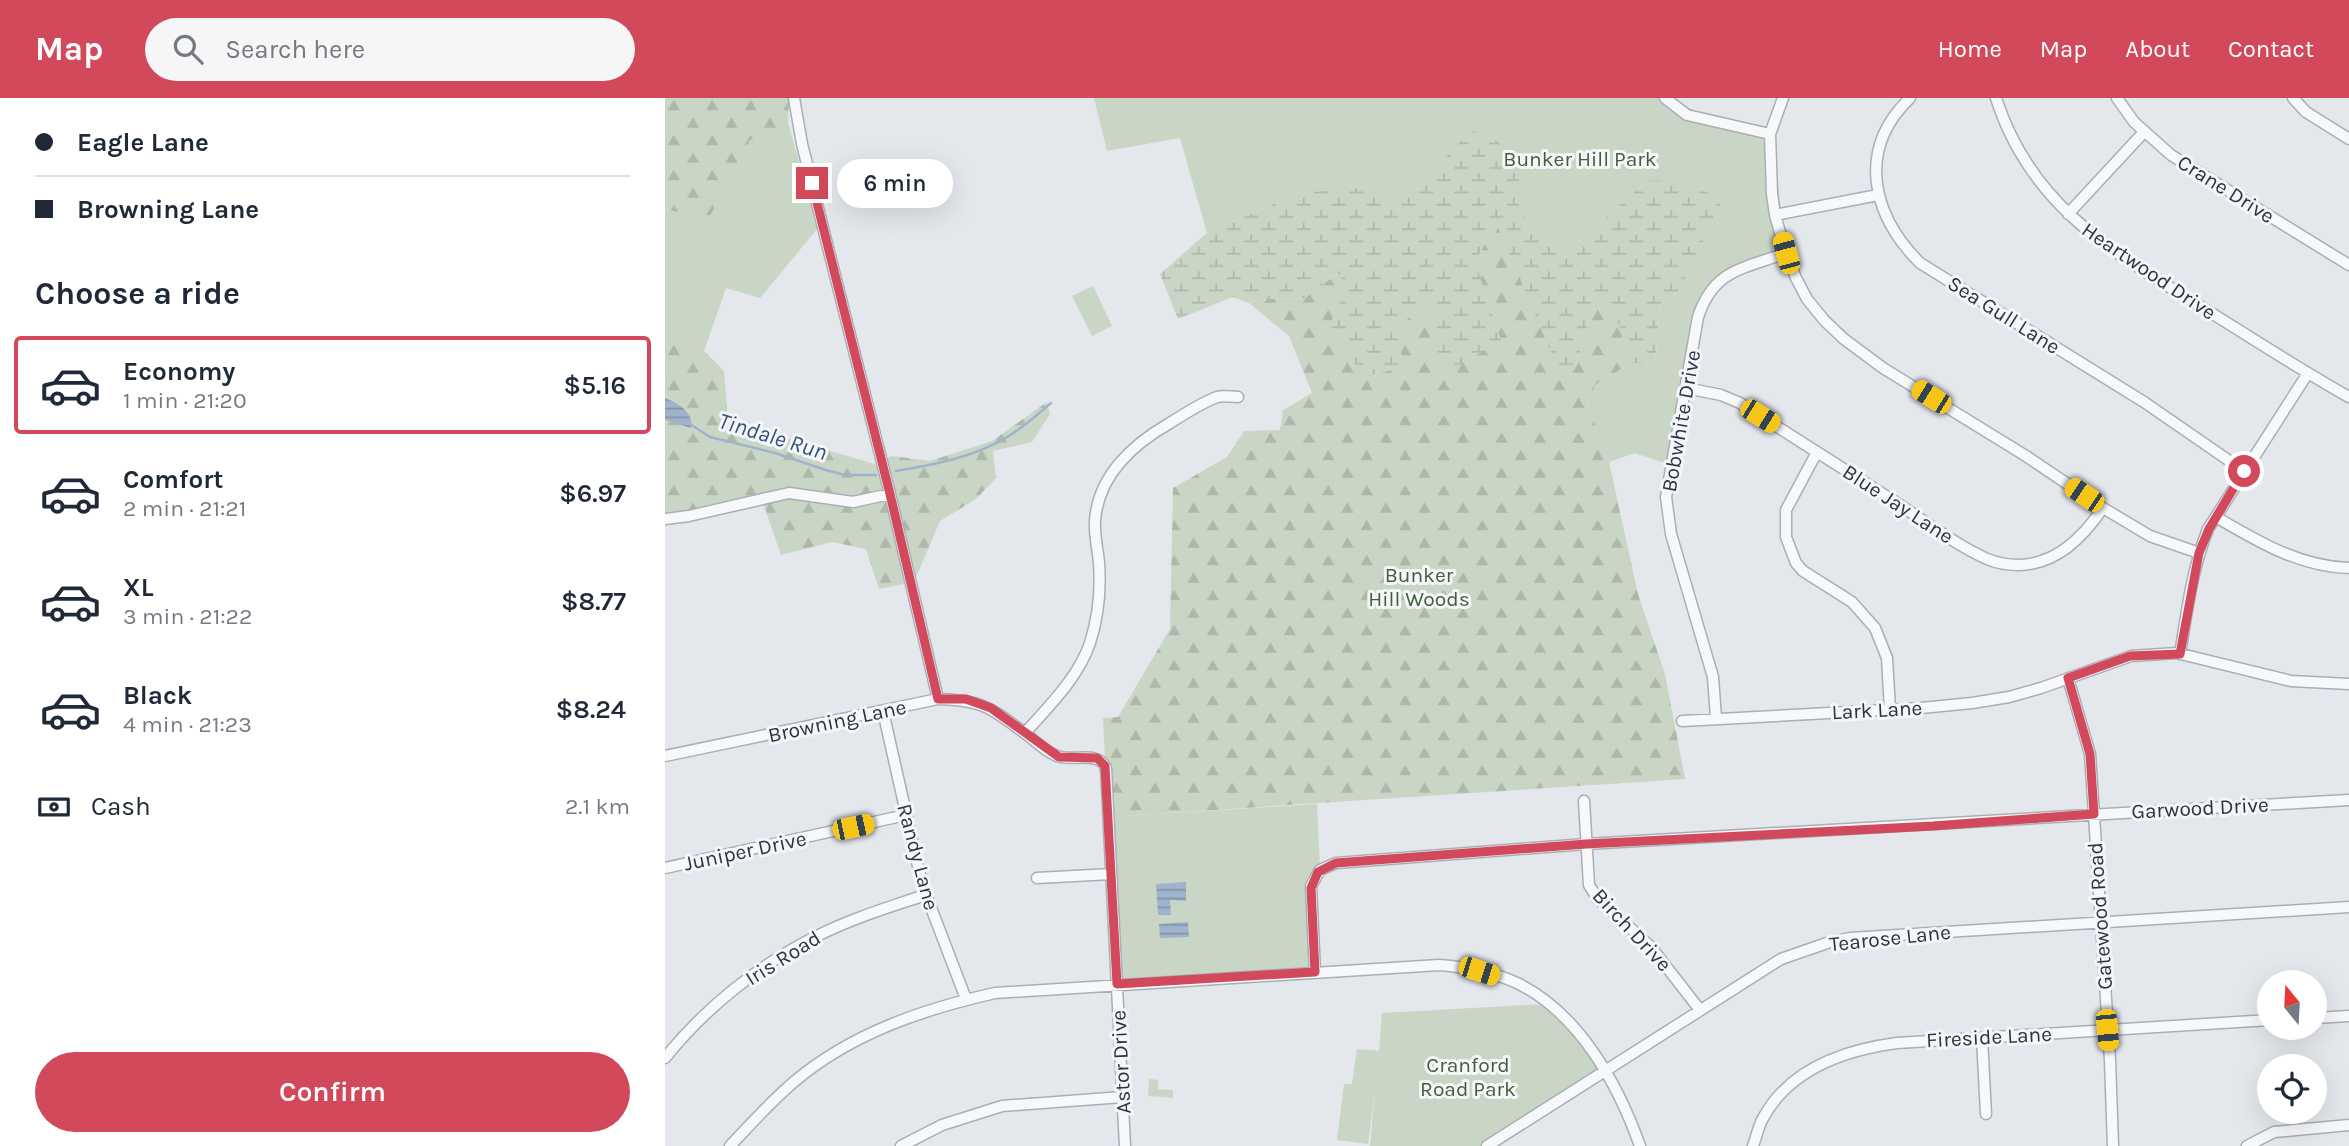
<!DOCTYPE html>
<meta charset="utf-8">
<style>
:root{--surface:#fff;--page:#f6f6f7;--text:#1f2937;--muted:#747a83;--line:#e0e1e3;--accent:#d1495b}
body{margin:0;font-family:Karla,sans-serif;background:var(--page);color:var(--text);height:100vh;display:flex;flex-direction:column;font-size:26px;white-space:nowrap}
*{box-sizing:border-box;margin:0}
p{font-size:23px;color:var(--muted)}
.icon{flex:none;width:38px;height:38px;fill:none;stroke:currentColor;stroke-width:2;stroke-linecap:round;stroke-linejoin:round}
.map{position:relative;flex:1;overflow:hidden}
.sheet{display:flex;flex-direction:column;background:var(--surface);width:665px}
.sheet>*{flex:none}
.guide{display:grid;align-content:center;height:154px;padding:0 35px;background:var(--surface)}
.needle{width:46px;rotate:342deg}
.fabs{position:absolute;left:1592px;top:872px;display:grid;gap:14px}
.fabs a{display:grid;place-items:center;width:70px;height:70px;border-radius:50%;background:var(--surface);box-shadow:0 7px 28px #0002;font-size:35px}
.end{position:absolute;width:32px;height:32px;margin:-16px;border:9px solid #d1495b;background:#fff;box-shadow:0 0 0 4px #fff}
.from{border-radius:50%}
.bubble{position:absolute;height:49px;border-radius:24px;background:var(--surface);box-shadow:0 7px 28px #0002;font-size:23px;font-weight:600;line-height:49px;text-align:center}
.car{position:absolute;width:21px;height:42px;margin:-21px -10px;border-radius:9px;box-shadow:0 0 5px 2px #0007;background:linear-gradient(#f5c518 24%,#345 0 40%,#f5c518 0 76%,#345 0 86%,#f5c518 0)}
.guide b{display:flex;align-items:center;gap:24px;height:66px;font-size:26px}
.guide b+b{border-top:2px solid var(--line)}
.guide i{width:18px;height:18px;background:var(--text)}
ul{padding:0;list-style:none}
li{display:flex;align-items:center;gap:21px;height:98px;margin:0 14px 10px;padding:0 21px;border:4px solid transparent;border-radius:7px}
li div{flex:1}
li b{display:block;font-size:26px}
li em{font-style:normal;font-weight:600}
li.current{border-color:var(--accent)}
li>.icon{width:63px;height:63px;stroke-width:1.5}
h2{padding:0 35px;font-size:32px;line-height:84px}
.pay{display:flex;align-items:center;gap:18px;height:77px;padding:0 35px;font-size:26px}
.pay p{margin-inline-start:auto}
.button{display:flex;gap:14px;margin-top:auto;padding:14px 35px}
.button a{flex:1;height:80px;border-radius:42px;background:var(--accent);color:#fff;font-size:28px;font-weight:600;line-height:80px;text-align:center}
header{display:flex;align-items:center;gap:42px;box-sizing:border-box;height:98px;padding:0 35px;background:var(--accent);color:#fff}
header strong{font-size:33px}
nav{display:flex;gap:38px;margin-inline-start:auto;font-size:24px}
.search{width:490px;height:63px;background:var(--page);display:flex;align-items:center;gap:18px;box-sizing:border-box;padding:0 24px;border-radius:38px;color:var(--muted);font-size:26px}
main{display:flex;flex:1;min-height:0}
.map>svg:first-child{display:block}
.green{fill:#c9d6c5}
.forest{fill:url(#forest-firs)}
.wetland{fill:url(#wetland-marsh)}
.water{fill:url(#water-rules)}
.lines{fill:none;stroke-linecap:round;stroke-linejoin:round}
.stream{stroke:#9fb4cc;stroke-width:2.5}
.minor-casing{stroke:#a9aeb7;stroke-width:13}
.minor{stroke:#f7f8fa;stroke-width:10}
.route{stroke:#d1495b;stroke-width:9}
.labels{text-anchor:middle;stroke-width:6;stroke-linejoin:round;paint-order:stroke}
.park-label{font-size:21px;fill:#3f6138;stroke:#f4f6f9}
.street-label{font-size:21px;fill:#2b3445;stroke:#f4f6f9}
.water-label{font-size:23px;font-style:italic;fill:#34527a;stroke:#f4f6f9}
</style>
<header>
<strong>Map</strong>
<div class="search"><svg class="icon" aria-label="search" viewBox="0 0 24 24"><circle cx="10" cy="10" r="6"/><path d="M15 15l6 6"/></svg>Search here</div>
<nav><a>Home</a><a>Map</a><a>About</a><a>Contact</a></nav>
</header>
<main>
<section class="sheet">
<div class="guide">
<b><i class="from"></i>Eagle Lane</b>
<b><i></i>Browning Lane</b>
</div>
<h2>Choose a ride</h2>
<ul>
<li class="current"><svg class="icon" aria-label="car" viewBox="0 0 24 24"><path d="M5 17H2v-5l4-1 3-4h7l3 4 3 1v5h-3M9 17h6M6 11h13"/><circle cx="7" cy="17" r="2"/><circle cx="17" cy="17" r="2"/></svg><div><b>Economy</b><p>1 min · 21:20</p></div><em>$5.16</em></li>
<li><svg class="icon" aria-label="car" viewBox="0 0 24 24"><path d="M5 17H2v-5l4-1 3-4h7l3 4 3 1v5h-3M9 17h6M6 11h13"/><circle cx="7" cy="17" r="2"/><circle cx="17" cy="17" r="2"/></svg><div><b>Comfort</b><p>2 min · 21:21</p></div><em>$6.97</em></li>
<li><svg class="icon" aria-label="car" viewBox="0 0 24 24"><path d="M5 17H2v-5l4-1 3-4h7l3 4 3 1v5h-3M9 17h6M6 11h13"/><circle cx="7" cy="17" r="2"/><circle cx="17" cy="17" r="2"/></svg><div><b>XL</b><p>3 min · 21:22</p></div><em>$8.77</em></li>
<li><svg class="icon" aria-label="car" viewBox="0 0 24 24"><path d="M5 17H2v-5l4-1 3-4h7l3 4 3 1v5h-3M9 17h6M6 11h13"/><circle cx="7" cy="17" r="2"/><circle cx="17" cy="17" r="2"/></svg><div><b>Black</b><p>4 min · 21:23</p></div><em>$8.24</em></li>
</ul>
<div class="pay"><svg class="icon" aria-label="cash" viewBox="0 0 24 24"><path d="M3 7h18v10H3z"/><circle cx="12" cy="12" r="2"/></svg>Cash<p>2.1 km</p></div>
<div class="button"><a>Confirm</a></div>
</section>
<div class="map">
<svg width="1684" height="1048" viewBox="0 0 1684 1048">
<defs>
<pattern id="forest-firs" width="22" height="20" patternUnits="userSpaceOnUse" patternTransform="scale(1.75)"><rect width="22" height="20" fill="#c9d6c5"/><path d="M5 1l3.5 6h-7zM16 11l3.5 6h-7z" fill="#adb8ab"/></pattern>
<pattern id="wetland-marsh" width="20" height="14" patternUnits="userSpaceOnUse" patternTransform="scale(1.75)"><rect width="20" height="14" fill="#c9d6c5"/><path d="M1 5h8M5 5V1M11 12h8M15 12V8" fill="none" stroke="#adb8ab"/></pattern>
<pattern id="water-rules" width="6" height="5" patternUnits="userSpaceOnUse" patternTransform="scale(1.75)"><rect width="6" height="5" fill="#9fb4cc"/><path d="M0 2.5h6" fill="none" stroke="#8293a7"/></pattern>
</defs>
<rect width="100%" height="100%" fill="#e4e7ec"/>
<!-- green -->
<path class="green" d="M429,0H1004L1069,32H1108L1120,157L1062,180L1038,206L1010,369L970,355L944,364L923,307L930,287L966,265L990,266L995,207L1014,194L1058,102L982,83L900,156L854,114V61L806,32L740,103H716L634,95L542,135L515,40L442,53Z
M123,25L153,130L95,200L61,190L39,253L0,239V111L43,122L85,42Z
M428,188L447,228L427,238L407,198Z
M652,706L655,772L649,780L650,874L452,886L443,719Z
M881,906L941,973L822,1048H705L710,993L703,1046L672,1042L679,986H687L692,951L714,953L717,915Z
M484,981L493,982V991L508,992V1000L483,998Z"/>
<!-- forest -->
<path class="forest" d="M0,0H124L123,25L85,42L43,122L0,111Z
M831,124L911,269L931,199L944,195L966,265L930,287L923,307L944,364L973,496L1000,576L1020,681L443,719L438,620L453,619L505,531L508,390L562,359L579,333L615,332L618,312L647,295L624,238L584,205L602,201L640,200L673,175L681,191L732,230L758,207L770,209L810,164Z
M0,239L39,253L59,273L63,322L209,366L227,358L265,363L327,343L382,304L385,316L367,344L328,353L331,380L311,401L275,423L249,484L214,491L201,451L167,444L116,457L96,399L0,417Z"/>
<!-- wetland -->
<path class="wetland" d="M806,32L829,41L854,61V113L900,156L982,83L1015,82L1058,102L1014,194L995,207L990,266L966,265L944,196L931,199L911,269L892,268L831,125L810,164L836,242L794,268L773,262L770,210L758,207L732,230L739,269L699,279L663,230L681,191L673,175L640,200L602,201L584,205L568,199L513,221L495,176L542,135L634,95L706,89L716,103H740Z"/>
<!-- water -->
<path class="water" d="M0,300C14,305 29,315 26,330L0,322Z
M521,784V803L505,802L506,817H493L491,786Z
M523,824L524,839L495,840L494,826Z"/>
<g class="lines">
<!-- stream -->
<path class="stream" d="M25,326L45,339L110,355L161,372L180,377H211
M231,373C268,367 310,359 342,339C358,330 372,317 386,305"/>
<!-- minor casing -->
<g class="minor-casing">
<path id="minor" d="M129,0L137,46L225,396L273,601
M1000,0L1022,17L1105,36
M1118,0L1105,36L1107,96L1110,117L1121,155L1131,180L1142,201L1159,222L1179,241L1218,270L1361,358L1438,410L1485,438L1534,455
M1245,0C1191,52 1207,117 1255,165L1479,304L1579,373
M1331,0C1366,110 1451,156 1543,213C1590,242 1636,272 1684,299
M1452,0L1469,24L1506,57L1684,167
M1628,0L1641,14L1684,41
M1403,116L1479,34
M1110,117L1213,97
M1021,290L1056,297L1075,305C1127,338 1180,372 1232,405C1261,424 1291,447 1322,461C1332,465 1343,467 1354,467C1392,466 1418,439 1438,410
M1152,354L1121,412V439L1131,465L1138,473L1187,504L1210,530L1222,560L1225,612
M1551,419C1592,443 1635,469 1684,470
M0,421L24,418L124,395L188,404L225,396
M1515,556C1522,513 1527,471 1543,431L1643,275
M1403,580L1425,656L1445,962L1448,1048
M218,613L257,786L301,901
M1051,620L1048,579L1006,436L1001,399L1033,219C1049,171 1078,171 1121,155
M1017,623L1256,610L1307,605L1344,599L1376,590L1466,558L1512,555L1626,583L1684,586
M360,635C384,608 413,580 425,545C433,520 436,492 434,465C433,452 429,437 430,423C433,378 468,346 505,325C519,316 536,305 552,299C558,297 566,299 573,299
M0,658L273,601C321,602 328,612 365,639C373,646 382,654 392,658C408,664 433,652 441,670L460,1048
M919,703L924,787L932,800L986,849L1035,912
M0,770L241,717
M372,780L446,776
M650,874L646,788L655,772L671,765L921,746L1684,702
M1650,920L1684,918
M1317,940L1321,1016
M0,960C41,909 95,866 154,837C188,820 225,809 260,797
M65,1048C86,1026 106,1003 130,983C187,935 259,911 330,895L774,867C800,869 828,874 852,885C914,915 953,986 975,1048
M236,1048L277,1027L337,1008L457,999
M822,1048L1116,861L1165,844L1185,840L1684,809
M1088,1048C1091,1040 1093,1030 1097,1022C1123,972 1179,952 1232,945L1605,922
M1582,1048L1609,1034L1684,1027"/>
</g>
<!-- minor -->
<use href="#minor" class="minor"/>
</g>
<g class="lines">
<!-- route -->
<path class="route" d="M147,85L225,396L273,601H301L326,610L394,659L432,660L440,668L452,886L650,874L646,790L653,774L671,765L921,746L1268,728L1429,716L1425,656L1403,580L1465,558L1515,556L1534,455L1544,431L1579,373"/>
</g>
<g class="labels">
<!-- park labels -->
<g class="park-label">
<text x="915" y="68">Bunker Hill Park</text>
<text x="754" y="484">Bunker<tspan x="754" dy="24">Hill Woods</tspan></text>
<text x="803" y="974">Cranford<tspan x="803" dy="24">Road Park</tspan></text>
</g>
<!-- street labels -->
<g class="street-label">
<text transform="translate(1561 91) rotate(32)" y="7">Crane Drive</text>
<text transform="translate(1484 173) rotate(34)" y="7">Heartwood Drive</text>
<text transform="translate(1339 217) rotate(32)" y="7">Sea Gull Lane</text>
<text transform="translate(1016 323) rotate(-80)" y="7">Bobwhite Drive</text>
<text transform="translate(1233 406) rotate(33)" y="7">Blue Jay Lane</text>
<text transform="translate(1212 612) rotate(-3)" y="7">Lark Lane</text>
<text transform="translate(172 623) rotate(-12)" y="7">Browning Lane</text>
<text transform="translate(1535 710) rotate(-3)" y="7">Garwood Drive</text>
<text transform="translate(80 753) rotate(-12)" y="7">Juniper Drive</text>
<text transform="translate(253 759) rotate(75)" y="7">Randy Lane</text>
<text transform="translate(1435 818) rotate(-94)" y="7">Gatewood Road</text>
<text transform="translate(967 832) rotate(47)" y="7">Birch Drive</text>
<text transform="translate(1225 840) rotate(-6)" y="7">Tearose Lane</text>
<text transform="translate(118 860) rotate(-32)" y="7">Iris Road</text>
<text transform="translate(1324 939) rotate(-3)" y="7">Fireside Lane</text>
<text transform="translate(456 964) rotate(-93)" y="7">Astor Drive</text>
</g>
<!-- water labels -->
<g class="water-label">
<text transform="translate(108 338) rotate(17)" y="8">Tindale Run</text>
</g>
</g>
</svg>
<div class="fabs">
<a><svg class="needle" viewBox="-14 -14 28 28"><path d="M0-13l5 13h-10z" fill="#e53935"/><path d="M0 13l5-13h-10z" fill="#747a83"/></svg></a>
<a><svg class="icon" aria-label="locate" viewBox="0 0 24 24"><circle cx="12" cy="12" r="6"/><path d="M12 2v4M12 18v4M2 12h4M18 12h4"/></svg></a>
</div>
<i class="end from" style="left:1579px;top:373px"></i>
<i class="end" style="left:147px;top:85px"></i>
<div class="bubble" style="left:172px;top:61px;width:116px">6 min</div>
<i class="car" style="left:1121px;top:155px;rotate:345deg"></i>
<i class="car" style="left:1266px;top:299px;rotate:302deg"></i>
<i class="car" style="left:1095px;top:318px;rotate:122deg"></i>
<i class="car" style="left:1419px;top:397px;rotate:304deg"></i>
<i class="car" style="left:188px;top:729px;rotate:78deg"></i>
<i class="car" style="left:814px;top:873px;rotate:108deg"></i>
<i class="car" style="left:1442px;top:932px;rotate:175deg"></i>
</div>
</main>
